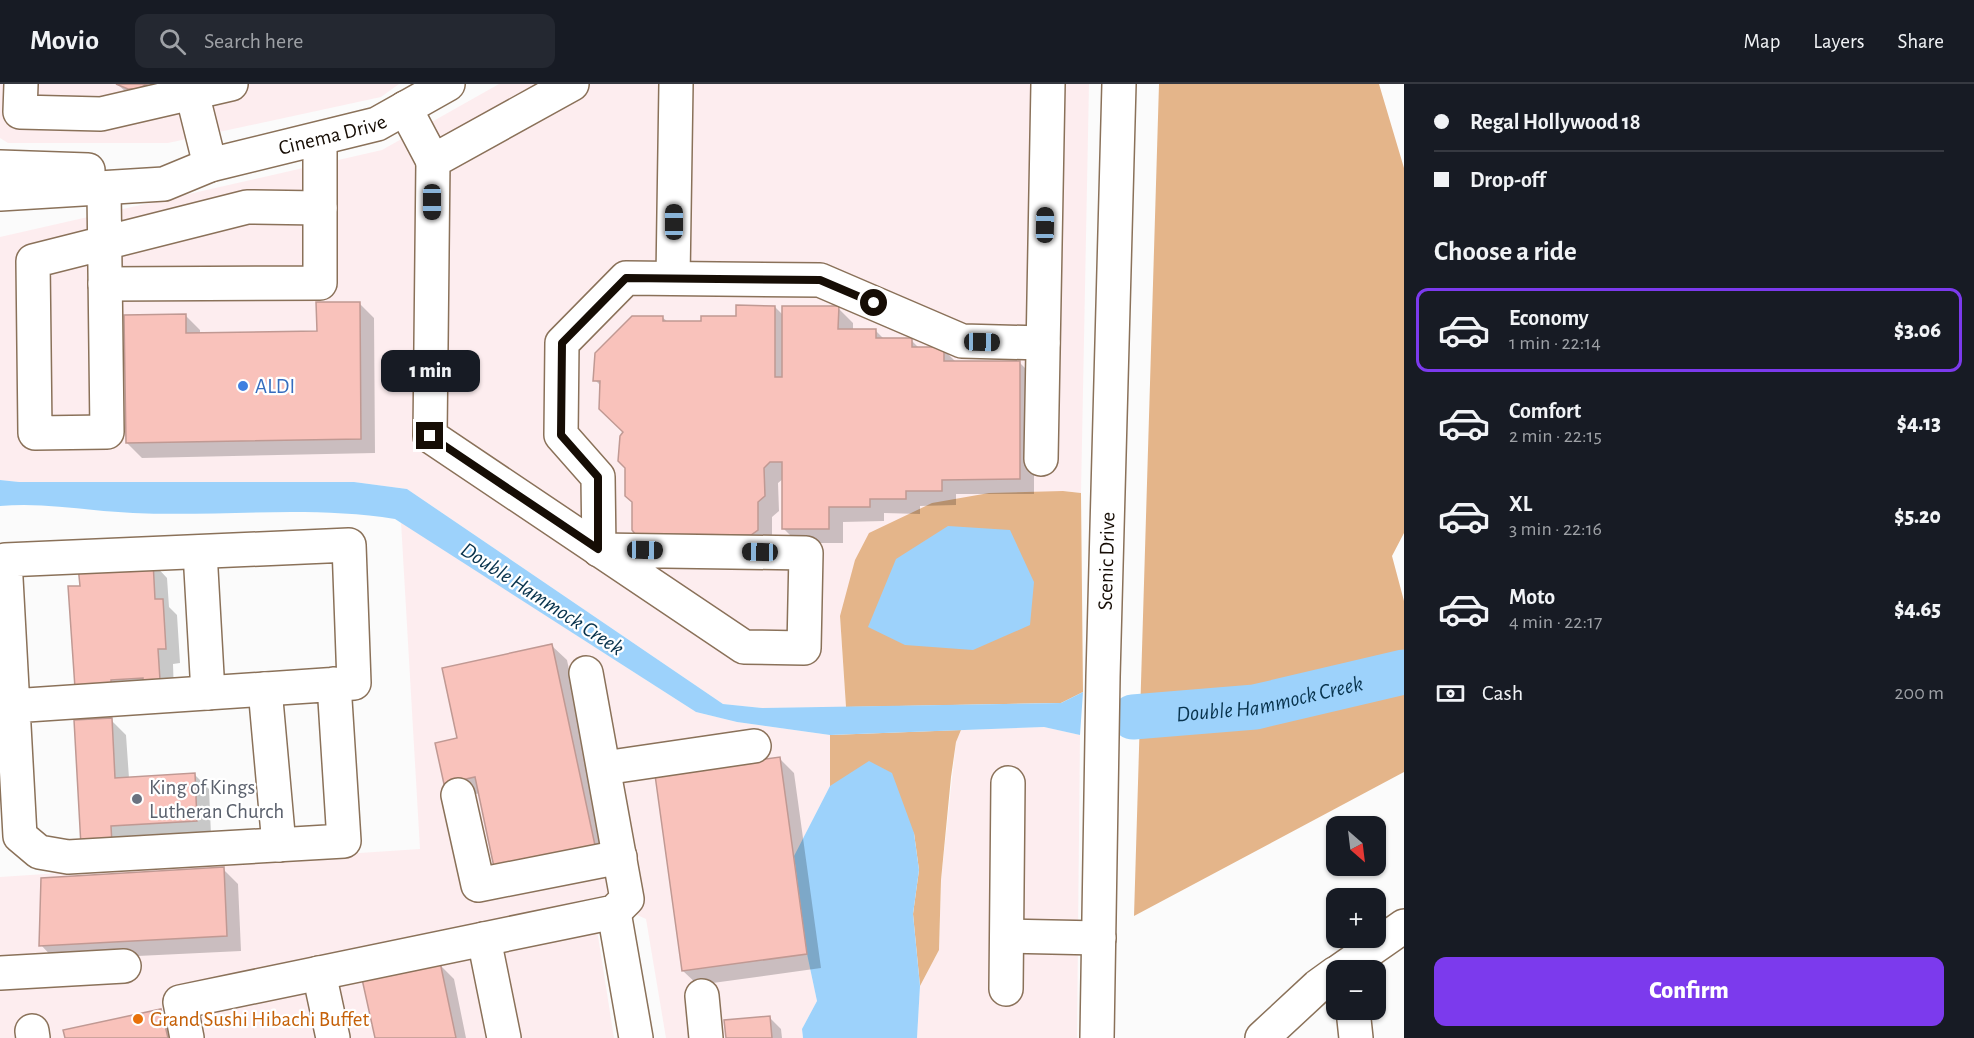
<!DOCTYPE html>
<meta charset="utf-8">
<style>
:root{--surface:#171b24;--page:#242831;--text:#f1f3f6;--muted:#9ea1a6;--line:#363941;--accent:#7c3aed}
body{margin:0;font-family:"Alegreya Sans",sans-serif;background:var(--page);color:var(--text);height:100vh;display:flex;flex-direction:column;font-size:22px;white-space:nowrap}
*{box-sizing:border-box;margin:0}
p{font-size:20px;color:var(--muted)}
.icon{flex:none;width:33px;height:33px;fill:none;stroke:currentColor;stroke-width:2;stroke-linecap:round;stroke-linejoin:round}
.map{position:relative;flex:1;overflow:hidden}
.sheet{display:flex;flex-direction:column;background:var(--surface);width:570px}
.sheet>*{flex:none}
.hud{display:grid;align-content:center;height:132px;padding:0 30px;background:var(--surface)}
.needle{width:39px;rotate:152deg}
.controls{position:absolute;left:1326px;top:732px;display:grid;gap:12px}
.controls a{display:grid;place-items:center;width:60px;height:60px;border-radius:12px;background:var(--surface);box-shadow:0 2px 4px #0004;font-size:30px}
.end{position:absolute;width:27px;height:27px;margin:-14px;border:8px solid #160d05;background:#fff;box-shadow:0 0 0 3px #fff}
.from{border-radius:50%}
.bubble{position:absolute;height:42px;border-radius:12px;background:var(--surface);box-shadow:0 2px 4px #0004;font-size:20px;font-weight:800;line-height:42px;text-align:center}
.car{position:absolute;width:18px;height:36px;margin:-18px -9px;border-radius:8px;box-shadow:0 0 4px 2px #0007;background:linear-gradient(#222 24%,#8ab4d8 0 40%,#222 0 76%,#8ab4d8 0 86%,#222 0)}
.hud b{display:flex;align-items:center;gap:21px;height:57px;font-size:22px}
.hud b+b{border-top:2px solid var(--line)}
.hud i{width:15px;height:15px;background:var(--text)}
ul{padding:0;list-style:none}
li{display:flex;align-items:center;gap:18px;height:84px;margin:0 12px 9px;padding:0 18px;border:3px solid transparent;border-radius:12px}
li div{flex:1}
li b{display:block;font-size:22px}
li em{font-style:normal;font-weight:800}
li.active{border-color:var(--accent)}
li>.icon{width:54px;height:54px;stroke-width:1.5}
h2{padding:0 30px;font-size:27px;line-height:72px}
.pay{display:flex;align-items:center;gap:15px;height:66px;padding:0 30px;font-size:22px}
.pay p{margin-inline-start:auto}
.primary-button{display:flex;gap:12px;margin-top:auto;padding:12px 30px}
.primary-button a{flex:1;height:69px;border-radius:12px;background:var(--accent);color:#fff;font-size:24px;font-weight:800;line-height:69px;text-align:center}
header{display:flex;align-items:center;gap:36px;box-sizing:border-box;height:84px;padding:0 30px;background:var(--surface);border-bottom:2px solid var(--line)}
header strong{font-size:28px}
nav{display:flex;gap:33px;margin-inline-start:auto;font-size:21px}
.search{width:420px;height:54px;background:var(--page);display:flex;align-items:center;gap:15px;box-sizing:border-box;padding:0 21px;border-radius:12px;color:var(--muted);font-size:22px}
main{display:flex;flex:1;min-height:0}
.map>svg:first-child{display:block}
.commercial{fill:#fdedef}
.forest{fill:#e4b58a}
.water{fill:#9dd2fb}
.shadow{fill:#0003}
.lines{fill:none;stroke-linecap:round;stroke-linejoin:round}
.river{stroke:#9dd2fb;stroke-width:45}
.building{fill:#f9c2bb;stroke:#c09993;stroke-width:1.5}
.minor-casing{stroke:#8a7159;stroke-width:36}
.minor{stroke:#fff;stroke-width:33}
.route{stroke:#160d05;stroke-width:8}
.shop-dot{fill:#3f7fe0;stroke:#fff;stroke-width:2}
.worship-dot{fill:#6b7280;stroke:#fff;stroke-width:2}
.food-dot{fill:#e8710a;stroke:#fff;stroke-width:2}
.labels{text-anchor:middle;stroke-width:4.5;stroke-linejoin:round;paint-order:stroke}
.street-label{font-size:21px;fill:#160d05;stroke:#fff}
.shop-label{font-size:21px;fill:#366cbe;stroke:#fff;text-anchor:start}
.worship-label{font-size:21px;fill:#5b616d;stroke:#fff;text-anchor:start}
.food-label{font-size:21px;fill:#c56008;stroke:#fff;text-anchor:start}
.water-label{font-size:22px;font-style:italic;fill:#08334d;stroke:#fff}
</style>
<header>
<strong>Movio</strong>
<div class="search"><svg class="icon" aria-label="search" viewBox="0 0 24 24"><circle cx="10" cy="10" r="6"/><path d="M15 15l6 6"/></svg>Search here</div>
<nav><a>Map</a><a>Layers</a><a>Share</a></nav>
</header>
<main>
<div class="map">
<svg width="1404" height="954" viewBox="0 0 1404 954">
<rect width="100%" height="100%" fill="#fbfbfb"/>
<!-- commercial -->
<path class="commercial" d="M0,0H399L381,13L168,59H8L0,54Z
M499,0H1089L1081,409L1063,407L840,532L846,623L762,624L723,620L407,405L354,398H19L0,396V153L382,66Z
M401,438L696,628L737,638L830,651V702L794,772L807,870L817,917L802,945L803,954H666L646,835L609,818L593,820L614,954H0V793L420,765Z
M1044,643L1080,651L1077,954H917L920,902L939,866L941,796L956,658L961,646Z"/>
<!-- forest -->
<path class="forest" d="M1159,0H1379L1404,84V449L1392,472L1404,517V688L1134,832Z
M1063,407L1081,409L1083,608L1061,619L846,623L840,532L855,476L869,449L932,419L989,409Z
M961,646L956,658L951,693L941,796L939,866L920,902L913,830L919,786L914,749L830,702V651Z"/>
<!-- water -->
<path class="water" d="M0,396L19,398H354L407,405L723,620L762,624L1061,619L1083,608L1080,651L1044,643L830,651L737,638L696,628L395,435C308,421 220,433 133,429C88,427 45,418 0,422Z
M948,442L1010,446L1034,498L1030,541L973,566L905,561L868,543L896,475Z
M869,677L892,689L914,749L919,786L913,830L920,902L917,954H803L802,945L817,917L807,870L794,772L830,702Z"/>
<!-- shadow -->
<path class="shadow" d="M117,0H189L134,15Z
M359,219L374,234L375,369L142,374L127,359L185,231L200,246V250L318,248Z
M775,223L784,232L838,224L853,239V246H875L885,256H911L920,265H943L957,279L1019,278L1034,293V410H956V421L920,422V430L884,429V437L843,438V459H798L784,445V394L778,399L779,427L772,433V461L651,464L636,449L625,348L602,303L595,296L662,233L668,238L702,239L737,233Z
M153,479L167,494L169,523L177,531L180,579L173,580L174,610L111,617L112,637L126,651L129,694L194,690L209,705L211,751L97,776L78,638L70,504L81,503Z
M552,562L567,576L610,781L480,709L460,714L445,699Z
M780,675L794,689L821,884L698,901L683,887Z
M223,785L238,800L241,867L55,876L41,861Z
M439,880L454,895L466,954H376Z
M161,927L176,942L178,954H66Z
M770,934L781,945L782,954H728Z"/>
<g class="lines">
<!-- river -->
<path class="river" id="s1" d="M1133,633L1255,623L1404,588"/>
</g>
<!-- building -->
<path class="building" d="M116,0H147L138,5H128Z
M316,218H360L361,355L126,359L124,231L186,230V249L317,247Z
M736,221L775,222V293H782V222H839L838,245H876V254H912V263H944V277H1020V395L942,396V407H906V415H870V423H829V445H782V378H770L764,384L765,412L758,418V446L751,451L635,450L632,446V418L625,412V384L618,377L620,352L623,348L599,325L600,297H593L595,269L632,232H663V237H701V232H736Z
M153,477L155,515H163L166,565H158L160,596L143,597V594L111,596V602L75,604L68,502H80L78,482Z
M552,560L596,766L495,788L475,693L444,700L435,659L457,654L442,584Z
M112,634L115,694L195,689L197,737L111,742L112,760L81,762L74,636Z
M780,673L807,870L682,887L655,691Z
M224,783L227,852L39,862L41,794Z
M440,878L456,954H375L362,895Z
M161,925L168,954H65L63,946Z
M770,932L772,954H726L724,936Z"/>
<g class="lines">
<!-- minor casing -->
<g class="minor-casing">
<g id="minor">
<path d="M21,0L20,28L101,30L231,0"/>
<path d="M572,0L433,77L430,352L744,563L804,564L806,469L599,466"/>
<path d="M192,9L210,81"/>
<path d="M405,24L433,77"/>
<path d="M0,83L88,86"/>
<path d="M104,105C105,186 106,267 107,348L35,349L33,177L247,123L320,124"/>
<path id="s2" d="M0,110L164,100L210,81L377,40L448,0"/>
<path d="M673,194L676,0"/>
<path d="M105,200L320,199V56"/>
<path d="M1041,375L1048,0"/>
<path d="M599,466L598,393L561,351L562,259L626,194L820,196L962,257L1043,259"/>
<path d="M200,468L208,609"/>
<path d="M265,605L279,761"/>
<path d="M12,622C126,614 240,606 354,599L349,461L5,476L20,752L39,768L68,773L344,757L334,600"/>
<path d="M604,684L754,662"/>
<path d="M458,711L478,801L620,773"/>
<path d="M614,828L636,954"/>
<path d="M1007,852L1099,854"/>
<path d="M484,855L504,954"/>
<path d="M1341,886L1404,842"/>
<path d="M0,889L124,882"/>
<path d="M319,889L333,954"/>
<path d="M1006,905L1008,699"/>
<path d="M702,912L706,954"/>
<path d="M1353,926L1356,954"/>
<path d="M32,947L33,954"/>
<path d="M187,954L180,918L614,828L627,815L586,589"/>
<path id="s3" d="M1097,954L1103,593L1119,0"/>
<path d="M1262,954L1318,902L1336,889"/>
</g>
</g>
<!-- minor -->
<use href="#minor" class="minor"/>
</g>
<g class="lines">
<!-- route -->
<path class="route" d="M430,352L598,465V393L561,351L562,259L626,194L820,196L874,219"/>
</g>
<!-- markers -->
<circle class="shop-dot" cx="243" cy="302" r="6"/>
<circle class="worship-dot" cx="137" cy="715" r="6"/>
<circle class="food-dot" cx="138" cy="935" r="6"/>
<g class="labels">
<!-- street labels -->
<g class="street-label">
<text dy="7" stroke="none"><textPath href="#s2" startOffset="340">Cinema Drive</textPath></text>
<text dy="7" stroke="none"><textPath href="#s3" startOffset="477">Scenic Drive</textPath></text>
</g>
<!-- shop labels -->
<g class="shop-label">
<text x="255" y="309">ALDI</text>
</g>
<!-- worship labels -->
<g class="worship-label">
<text x="149" y="710">King of Kings<tspan x="149" dy="24">Lutheran Church</tspan></text>
</g>
<!-- food labels -->
<g class="food-label">
<text x="150" y="942">Grand Sushi Hibachi Buffet</text>
</g>
<!-- water labels -->
<g class="water-label">
<text transform="translate(543 514) rotate(33)" y="8">Double Hammock Creek</text>
<text dy="8" stroke="none"><textPath href="#s1" startOffset="138">Double Hammock Creek</textPath></text>
</g>
</g>
</svg>
<div class="controls">
<a><svg class="needle" viewBox="-14 -14 28 28"><path d="M0-13l5 13h-10z" fill="#e53935"/><path d="M0 13l5-13h-10z" fill="#9ea1a6"/></svg></a>
<a>+</a>
<a>−</a>
</div>
<i class="end from" style="left:874px;top:219px"></i>
<i class="end" style="left:430px;top:352px"></i>
<div class="bubble" style="left:381px;top:266px;width:99px">1 min</div>
<i class="car" style="left:432px;top:118px;rotate:180deg"></i>
<i class="car" style="left:674px;top:138px;rotate:0deg"></i>
<i class="car" style="left:1045px;top:141px;rotate:1deg"></i>
<i class="car" style="left:982px;top:258px;rotate:91deg"></i>
<i class="car" style="left:645px;top:466px;rotate:91deg"></i>
<i class="car" style="left:760px;top:468px;rotate:271deg"></i>
</div>
<section class="sheet">
<div class="hud">
<b><i class="from"></i>Regal Hollywood 18</b>
<b><i></i>Drop-off</b>
</div>
<h2>Choose a ride</h2>
<ul>
<li class="active"><svg class="icon" aria-label="car" viewBox="0 0 24 24"><path d="M5 17H2v-5l4-1 3-4h7l3 4 3 1v5h-3M9 17h6M6 11h13"/><circle cx="7" cy="17" r="2"/><circle cx="17" cy="17" r="2"/></svg><div><b>Economy</b><p>1 min · 22:14</p></div><em>$3.06</em></li>
<li><svg class="icon" aria-label="car" viewBox="0 0 24 24"><path d="M5 17H2v-5l4-1 3-4h7l3 4 3 1v5h-3M9 17h6M6 11h13"/><circle cx="7" cy="17" r="2"/><circle cx="17" cy="17" r="2"/></svg><div><b>Comfort</b><p>2 min · 22:15</p></div><em>$4.13</em></li>
<li><svg class="icon" aria-label="car" viewBox="0 0 24 24"><path d="M5 17H2v-5l4-1 3-4h7l3 4 3 1v5h-3M9 17h6M6 11h13"/><circle cx="7" cy="17" r="2"/><circle cx="17" cy="17" r="2"/></svg><div><b>XL</b><p>3 min · 22:16</p></div><em>$5.20</em></li>
<li><svg class="icon" aria-label="car" viewBox="0 0 24 24"><path d="M5 17H2v-5l4-1 3-4h7l3 4 3 1v5h-3M9 17h6M6 11h13"/><circle cx="7" cy="17" r="2"/><circle cx="17" cy="17" r="2"/></svg><div><b>Moto</b><p>4 min · 22:17</p></div><em>$4.65</em></li>
</ul>
<div class="pay"><svg class="icon" aria-label="cash" viewBox="0 0 24 24"><path d="M3 7h18v10H3z"/><circle cx="12" cy="12" r="2"/></svg>Cash<p>200 m</p></div>
<div class="primary-button"><a>Confirm</a></div>
</section>
</main>
